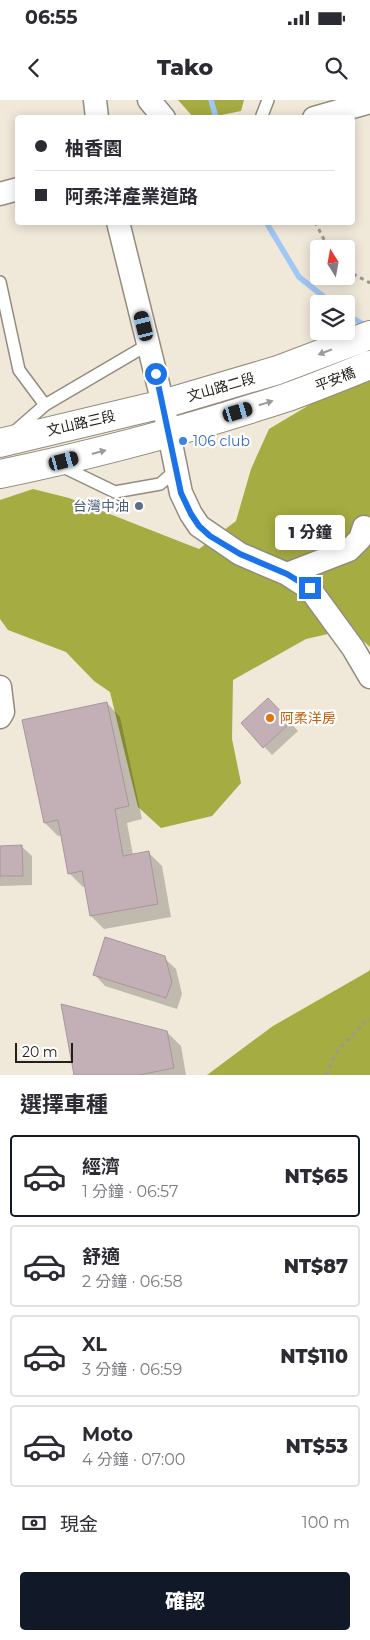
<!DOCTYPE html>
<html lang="zh-TW">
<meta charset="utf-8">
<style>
:root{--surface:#fff;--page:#f7f7f7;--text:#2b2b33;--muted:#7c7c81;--line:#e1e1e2;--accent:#111827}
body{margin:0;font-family:Montserrat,"Noto Sans TC",sans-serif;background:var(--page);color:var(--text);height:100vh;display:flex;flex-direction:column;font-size:19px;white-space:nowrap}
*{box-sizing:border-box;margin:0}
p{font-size:16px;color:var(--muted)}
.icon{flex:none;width:28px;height:28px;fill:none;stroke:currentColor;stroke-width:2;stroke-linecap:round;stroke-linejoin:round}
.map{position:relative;height:975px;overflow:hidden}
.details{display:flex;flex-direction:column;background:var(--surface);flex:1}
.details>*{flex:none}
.hud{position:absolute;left:15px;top:15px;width:340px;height:110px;border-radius:5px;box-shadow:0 2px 12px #0003;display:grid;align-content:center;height:110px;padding:0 20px;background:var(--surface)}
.needle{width:32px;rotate:349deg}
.buttons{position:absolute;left:310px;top:140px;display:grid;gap:10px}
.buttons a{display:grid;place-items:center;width:45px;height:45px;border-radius:5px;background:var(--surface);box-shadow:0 2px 12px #0003;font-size:25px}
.scale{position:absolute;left:15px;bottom:12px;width:58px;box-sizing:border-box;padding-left:5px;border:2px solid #23201a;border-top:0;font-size:14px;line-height:18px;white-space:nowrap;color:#23201a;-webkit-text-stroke:4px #fff;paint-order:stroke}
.end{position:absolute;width:22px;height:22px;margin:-11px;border:6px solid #1a73e8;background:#fff;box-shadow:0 0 0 2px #fff}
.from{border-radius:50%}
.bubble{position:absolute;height:35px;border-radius:5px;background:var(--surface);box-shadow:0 2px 12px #0003;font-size:16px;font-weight:800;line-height:35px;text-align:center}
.car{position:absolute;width:15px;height:30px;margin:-15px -8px;border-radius:6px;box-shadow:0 0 4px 1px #0007;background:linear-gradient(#222 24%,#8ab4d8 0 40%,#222 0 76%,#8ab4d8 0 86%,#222 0)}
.hud b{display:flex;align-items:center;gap:18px;height:48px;font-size:19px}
.hud b+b{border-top:1px solid var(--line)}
.hud i{width:12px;height:12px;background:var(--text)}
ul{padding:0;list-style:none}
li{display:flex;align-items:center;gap:15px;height:82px;margin:0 10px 8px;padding:0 10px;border:2px solid var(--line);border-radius:5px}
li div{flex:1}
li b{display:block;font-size:19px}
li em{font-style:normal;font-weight:800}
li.on{border-color:var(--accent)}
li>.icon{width:45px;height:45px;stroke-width:1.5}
h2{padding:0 20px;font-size:22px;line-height:60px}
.pay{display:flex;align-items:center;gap:12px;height:55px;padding:0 20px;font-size:19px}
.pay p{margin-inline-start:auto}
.button{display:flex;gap:10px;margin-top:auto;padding:10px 20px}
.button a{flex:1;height:58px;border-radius:5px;background:var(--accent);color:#fff;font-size:20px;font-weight:800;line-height:58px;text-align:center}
.status{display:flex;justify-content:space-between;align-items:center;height:35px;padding:0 25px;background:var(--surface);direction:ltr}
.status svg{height:14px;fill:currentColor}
header{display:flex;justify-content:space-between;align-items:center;height:65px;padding:0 20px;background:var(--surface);font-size:22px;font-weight:800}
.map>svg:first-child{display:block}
.forest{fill:#a5ac42}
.shadow{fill:#0003}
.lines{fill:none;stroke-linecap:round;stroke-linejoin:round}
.stream{stroke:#a0c7f5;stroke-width:5.5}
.building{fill:#c2b0b6;stroke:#a7969b}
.service-casing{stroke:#938c7e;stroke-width:14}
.minor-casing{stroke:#938c7e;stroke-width:25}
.secondary-casing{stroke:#938c7e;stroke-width:30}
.path{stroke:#9e988d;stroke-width:3;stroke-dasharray:4 4;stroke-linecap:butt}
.service{stroke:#fff;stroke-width:11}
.minor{stroke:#fff;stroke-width:22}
.secondary{stroke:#fff;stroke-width:28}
.oneway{fill:#9c9b98}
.route{stroke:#1a73e8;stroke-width:6}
.shop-dot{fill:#3f7fe0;stroke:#fff;stroke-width:2}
.service-dot{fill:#5c6f8a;stroke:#fff;stroke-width:2}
.food-dot{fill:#e8710a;stroke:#fff;stroke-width:2}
.labels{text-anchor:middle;stroke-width:4.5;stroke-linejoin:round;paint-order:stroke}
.street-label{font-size:14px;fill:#23201a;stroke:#fff}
.shop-label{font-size:14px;fill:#366cbe;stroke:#fff;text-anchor:start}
.service-label{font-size:14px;fill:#4e5e75;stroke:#fff;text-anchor:end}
.food-label{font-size:14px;fill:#c56008;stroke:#fff;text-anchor:start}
</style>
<div class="status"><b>06:55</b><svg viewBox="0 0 49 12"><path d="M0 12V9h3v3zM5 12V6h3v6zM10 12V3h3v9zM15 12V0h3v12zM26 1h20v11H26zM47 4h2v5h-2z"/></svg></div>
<header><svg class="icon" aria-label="back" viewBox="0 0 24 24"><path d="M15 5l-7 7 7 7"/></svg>Tako<svg class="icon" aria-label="search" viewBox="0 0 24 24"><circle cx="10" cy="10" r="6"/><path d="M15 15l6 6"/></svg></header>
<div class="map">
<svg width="370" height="975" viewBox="0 0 370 975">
<rect width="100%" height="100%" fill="#f0e8d9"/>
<!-- forest -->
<path class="forest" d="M178,0H244L241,11L212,17L194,18Z
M370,279V547L350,529L306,539L233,580L232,639L241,683L212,716L161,728L138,707L110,592L94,581L66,552L8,530L0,519V400L33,389L69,398L199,449L236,421L251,369L269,329L316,301Z
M370,869V975H207L273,926L369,871Z"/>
<!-- shadow -->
<path class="shadow" d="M107,603L120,617L142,719L127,723L133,755L148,752L162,766L171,817L104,829L91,816L86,786L83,787L69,773L62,735L58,736L45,723L24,621Z
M276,607L298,631L272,655L242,623Z
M0,747H22L32,756V785L0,786Z
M164,858L176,869L182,894L177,909L105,886L94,874Z
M167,932L181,946L186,975H76Z"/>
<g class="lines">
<!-- stream -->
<path class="stream" d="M211,0L216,18
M266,122L299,177L333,204
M346,214L368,227"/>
</g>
<!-- building -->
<path class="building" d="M268,598L291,622L263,648L241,623Z
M107,602L129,706L115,709L123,756L149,751L158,804L90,816L82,771L68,774L58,720L44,723L22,620Z
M22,745L23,776H0V746Z
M105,837L165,856L172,882L166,898L93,875Z
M61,904L167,931L174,968L139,975H74Z"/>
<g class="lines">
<!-- service casing -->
<g class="service-casing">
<path id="service" d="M261,18L268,0
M0,182L19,270L45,305
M13,333L45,305L149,244
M61,366L115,392L160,384L176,370"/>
</g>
<!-- minor casing -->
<g class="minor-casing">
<path id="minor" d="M95,0L97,18
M149,0L164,18
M314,18L370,2
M0,94L18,89
M118,122L163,304L181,393L191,414L199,426L240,454L287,474L310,489L353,548L370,577
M287,474L349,450L360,439L364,427
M0,587L3,612L0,617"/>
</g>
<!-- secondary casing -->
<g class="secondary-casing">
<path id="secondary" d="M0,343L163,304L278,270L370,235
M0,374C97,354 193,328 288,297C316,287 343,276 370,265"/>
</g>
<!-- path -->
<path class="path" d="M315,122L329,149
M346,170L370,183
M326,975L337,951L367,920H370"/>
<!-- service -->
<use href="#service" class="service"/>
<!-- minor -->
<use href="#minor" class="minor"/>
<!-- secondary -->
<use href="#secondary" class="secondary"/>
</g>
<!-- one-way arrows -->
<defs><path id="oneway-solid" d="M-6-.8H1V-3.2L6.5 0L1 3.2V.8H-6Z" transform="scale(1.25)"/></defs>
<g class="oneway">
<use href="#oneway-solid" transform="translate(325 252) rotate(159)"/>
<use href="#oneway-solid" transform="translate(266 303) rotate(-17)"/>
<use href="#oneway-solid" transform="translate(99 352) rotate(-15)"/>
</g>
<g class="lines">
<!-- route -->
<path class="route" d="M156,274L181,393L191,414L199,426L210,436L240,454L287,474L310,488"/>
</g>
<!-- markers -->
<circle class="shop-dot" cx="183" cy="341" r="5"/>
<circle class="service-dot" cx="139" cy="406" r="5"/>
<circle class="food-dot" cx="270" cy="618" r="5"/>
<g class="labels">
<!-- street labels -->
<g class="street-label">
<text transform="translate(335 279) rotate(-21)" y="5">平安橋</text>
<text transform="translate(221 287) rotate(-16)" y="5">文山路二段</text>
<text transform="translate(81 323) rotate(-13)" y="5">文山路三段</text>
</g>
<!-- shop labels -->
<g class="shop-label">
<text x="193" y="346">106 club</text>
</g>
<!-- service labels -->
<g class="service-label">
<text x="129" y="411">台灣中油</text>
</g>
<!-- food labels -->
<g class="food-label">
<text x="280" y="623">阿柔洋房</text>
</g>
</g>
</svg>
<div class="buttons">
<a><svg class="needle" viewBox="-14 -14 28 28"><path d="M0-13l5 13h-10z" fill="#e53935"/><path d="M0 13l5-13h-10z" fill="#7c7c81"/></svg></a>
<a><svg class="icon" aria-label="layers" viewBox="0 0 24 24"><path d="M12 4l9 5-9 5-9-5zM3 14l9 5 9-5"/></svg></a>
</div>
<div class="scale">20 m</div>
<i class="end from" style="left:156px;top:274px"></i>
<i class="end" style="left:310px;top:488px"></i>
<div class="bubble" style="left:275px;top:415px;width:70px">1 分鐘</div>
<i class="car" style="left:144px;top:226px;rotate:346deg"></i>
<i class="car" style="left:238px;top:312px;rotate:73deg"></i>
<i class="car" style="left:64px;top:361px;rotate:75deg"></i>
<div class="hud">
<b><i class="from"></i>柚香園</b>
<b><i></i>阿柔洋產業道路</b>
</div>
</div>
<section class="details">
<h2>選擇車種</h2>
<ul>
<li class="on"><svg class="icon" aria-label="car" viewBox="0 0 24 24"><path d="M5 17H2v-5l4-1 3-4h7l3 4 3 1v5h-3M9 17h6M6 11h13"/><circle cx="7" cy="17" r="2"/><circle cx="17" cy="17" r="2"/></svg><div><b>經濟</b><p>1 分鐘 · 06:57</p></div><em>NT$65</em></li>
<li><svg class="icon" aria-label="car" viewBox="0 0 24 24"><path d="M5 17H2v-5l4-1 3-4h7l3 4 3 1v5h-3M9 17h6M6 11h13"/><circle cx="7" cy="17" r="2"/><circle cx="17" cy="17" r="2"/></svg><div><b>舒適</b><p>2 分鐘 · 06:58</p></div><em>NT$87</em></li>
<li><svg class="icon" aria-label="car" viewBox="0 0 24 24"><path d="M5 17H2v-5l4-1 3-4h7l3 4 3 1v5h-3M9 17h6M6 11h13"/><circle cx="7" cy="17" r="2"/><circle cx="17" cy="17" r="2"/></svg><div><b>XL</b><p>3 分鐘 · 06:59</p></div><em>NT$110</em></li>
<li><svg class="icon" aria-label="car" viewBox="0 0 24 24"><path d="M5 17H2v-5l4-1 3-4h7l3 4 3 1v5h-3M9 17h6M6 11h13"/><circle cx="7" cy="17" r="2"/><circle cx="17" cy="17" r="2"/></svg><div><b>Moto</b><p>4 分鐘 · 07:00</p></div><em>NT$53</em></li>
</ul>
<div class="pay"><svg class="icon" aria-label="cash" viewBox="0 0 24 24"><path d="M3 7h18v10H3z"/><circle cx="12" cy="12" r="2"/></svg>現金<p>100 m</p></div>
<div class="button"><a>確認</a></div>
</section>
